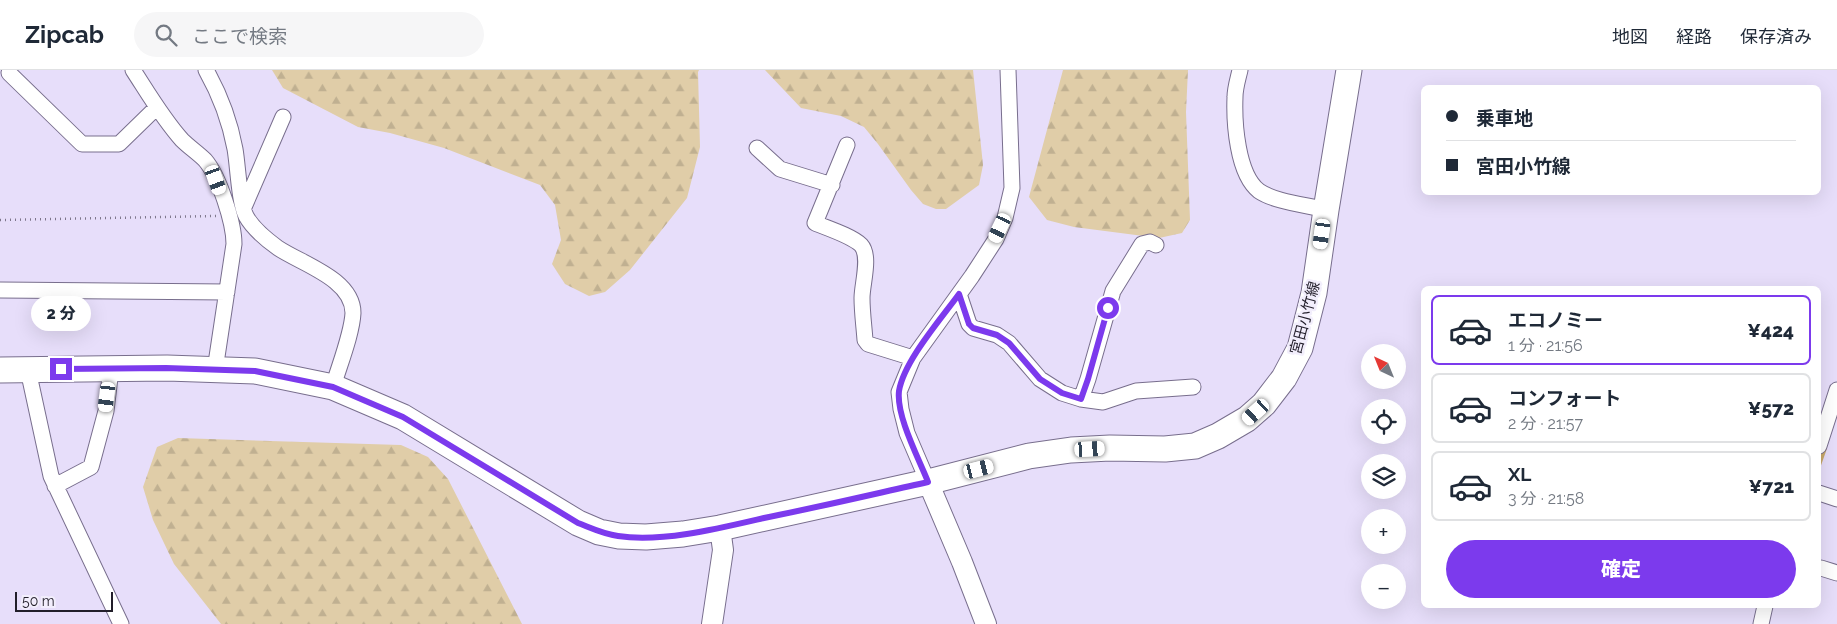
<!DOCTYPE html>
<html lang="ja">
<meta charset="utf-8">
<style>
:root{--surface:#fff;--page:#f6f6f7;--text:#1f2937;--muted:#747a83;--line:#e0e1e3;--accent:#7c3aed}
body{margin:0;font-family:Raleway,"Noto Sans JP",sans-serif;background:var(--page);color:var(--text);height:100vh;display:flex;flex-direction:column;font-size:19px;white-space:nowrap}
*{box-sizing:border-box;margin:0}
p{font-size:16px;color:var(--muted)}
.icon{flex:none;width:28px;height:28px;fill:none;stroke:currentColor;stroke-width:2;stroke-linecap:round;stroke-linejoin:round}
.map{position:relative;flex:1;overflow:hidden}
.side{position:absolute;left:1421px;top:216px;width:400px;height:322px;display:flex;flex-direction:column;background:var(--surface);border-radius:8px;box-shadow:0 5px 20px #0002}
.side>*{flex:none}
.top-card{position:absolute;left:1421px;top:15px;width:400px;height:110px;border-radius:8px;box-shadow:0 5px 20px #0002;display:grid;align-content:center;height:110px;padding:0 25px;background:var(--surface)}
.needle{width:32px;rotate:317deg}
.buttons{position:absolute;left:1361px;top:274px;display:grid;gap:10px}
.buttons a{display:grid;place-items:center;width:45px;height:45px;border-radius:50%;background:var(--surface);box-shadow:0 5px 20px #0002;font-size:25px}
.scale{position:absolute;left:15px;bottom:12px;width:98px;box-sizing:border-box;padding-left:5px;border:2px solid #221e2a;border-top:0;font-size:14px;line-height:18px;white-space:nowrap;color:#221e2a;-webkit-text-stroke:4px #f2eefc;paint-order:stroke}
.end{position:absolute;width:22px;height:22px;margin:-11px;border:6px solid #7c3aed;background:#fff;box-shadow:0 0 0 2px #fff}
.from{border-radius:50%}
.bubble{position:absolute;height:35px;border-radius:18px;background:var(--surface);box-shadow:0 5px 20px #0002;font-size:16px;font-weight:800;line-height:35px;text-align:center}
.car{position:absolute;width:15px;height:30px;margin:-15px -8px;border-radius:6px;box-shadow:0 0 4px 1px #0007;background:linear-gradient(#fff 24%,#345 0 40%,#fff 0 76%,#345 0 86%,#fff 0)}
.top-card b{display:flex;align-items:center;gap:18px;height:48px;font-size:19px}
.top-card b+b{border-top:1px solid var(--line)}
.top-card i{width:12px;height:12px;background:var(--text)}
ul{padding:9px 0 0;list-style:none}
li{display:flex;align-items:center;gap:15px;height:70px;margin:0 10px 8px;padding:0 15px;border:2px solid var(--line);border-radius:8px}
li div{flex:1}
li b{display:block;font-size:19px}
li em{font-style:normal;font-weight:800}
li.selected{border-color:var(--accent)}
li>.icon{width:45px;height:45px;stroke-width:1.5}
.cta{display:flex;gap:10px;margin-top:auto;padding:10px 25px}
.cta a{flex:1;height:58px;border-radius:30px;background:var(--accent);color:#fff;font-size:20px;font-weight:800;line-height:58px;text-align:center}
header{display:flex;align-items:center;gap:30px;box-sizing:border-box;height:70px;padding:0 25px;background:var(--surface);border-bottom:1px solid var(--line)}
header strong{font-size:24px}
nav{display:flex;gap:28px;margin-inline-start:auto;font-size:18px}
.search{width:350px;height:45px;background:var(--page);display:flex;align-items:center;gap:12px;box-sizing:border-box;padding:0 18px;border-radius:28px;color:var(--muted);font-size:19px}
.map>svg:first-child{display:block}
.forest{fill:url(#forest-firs)}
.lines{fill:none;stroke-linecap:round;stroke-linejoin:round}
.stream{stroke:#c8a86a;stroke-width:4}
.minor-casing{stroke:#786e8d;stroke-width:17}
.tertiary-casing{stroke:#786e8d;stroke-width:22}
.primary-casing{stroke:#786e8d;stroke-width:27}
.path{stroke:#7d768a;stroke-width:2.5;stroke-dasharray:1 4;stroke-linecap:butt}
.minor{stroke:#fff;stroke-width:15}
.tertiary{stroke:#fff;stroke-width:20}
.primary{stroke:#fff;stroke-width:25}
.route{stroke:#7c3aed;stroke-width:6}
.labels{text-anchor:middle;stroke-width:5;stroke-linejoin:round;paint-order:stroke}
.street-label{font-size:15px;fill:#221e2a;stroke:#f2eefc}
</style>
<header>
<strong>Zipcab</strong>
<div class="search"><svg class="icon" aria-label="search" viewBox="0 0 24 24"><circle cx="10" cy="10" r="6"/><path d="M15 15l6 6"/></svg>ここで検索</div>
<nav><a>地図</a><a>経路</a><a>保存済み</a></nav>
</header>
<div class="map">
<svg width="1837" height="554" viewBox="0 0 1837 554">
<defs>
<pattern id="forest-firs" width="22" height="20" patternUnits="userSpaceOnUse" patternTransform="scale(1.25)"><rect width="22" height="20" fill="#e0cda8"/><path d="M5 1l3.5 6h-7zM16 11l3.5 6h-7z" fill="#c0b091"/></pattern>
</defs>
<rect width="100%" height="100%" fill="#e7defa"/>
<!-- forest -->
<path class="forest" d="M272,0H699L698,2L700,77L687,128L630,200L605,222L589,226L565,214L552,194L561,170L555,135L540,115L444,78L390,63L358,57L283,18Z
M765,0H973L983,95L979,115L946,139H936L923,134L911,120L878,74L864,57L841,46L801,38Z
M1063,0H1188L1186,42L1190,150L1182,163L1159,168L1074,157L1047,150L1029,127Z
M178,368L401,375L428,387L448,409L522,554H221L174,494L153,450L143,417L157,377Z"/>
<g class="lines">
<!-- stream -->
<path class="stream" d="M1819,395L1825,378"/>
<!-- minor casing -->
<g class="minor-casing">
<path id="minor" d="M133,0C148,23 163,49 182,70C189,77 198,83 205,90C219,106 234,153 234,174L215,300
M206,0C219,23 230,52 235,79C238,96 239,132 246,146C253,159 267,170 278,178C302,194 353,209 353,243C352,264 339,296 333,317
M1240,0C1238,9 1235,18 1235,27C1234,52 1237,104 1259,121C1275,132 1307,135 1326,140
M9,3L82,74H119L157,37
M847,75L815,153C827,158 852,166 861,175C871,186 862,214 862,228C862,242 864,256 865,270L868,274L913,288
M757,78L780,99L832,115
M244,137L283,47
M0,220L227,222
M959,224L969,254L973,258L997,265L1009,273L1040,309L1062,323L1081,329L1103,332L1136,321L1193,317
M28,300L51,406L121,554
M1081,329L1088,309L1113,221L1142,174L1150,172L1156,175
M1819,376L1837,320
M928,412L907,363L901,339L899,322L913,288L972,206L996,169L1005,148L1012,118L1008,0
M55,416L91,397L106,341L111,299
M1819,423L1837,429
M1821,498L1837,503
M1761,554L1765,536"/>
</g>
<!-- tertiary casing -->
<g class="tertiary-casing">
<path id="tertiary" d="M928,412L962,492L986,554
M712,554L723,480L720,458"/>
</g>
<!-- primary casing -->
<g class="primary-casing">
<path id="primary" d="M0,300L167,298L255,301L333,317L403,347L578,453L599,462L619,466L646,467L683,464L720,458L928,412L1029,386L1071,380L1110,378L1165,379L1195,376L1218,366L1247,349L1264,334L1284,308L1300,278L1314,223L1326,140L1349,0"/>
</g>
<!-- path -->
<path class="path" d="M0,150L216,146"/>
<!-- minor -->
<use href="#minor" class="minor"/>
<!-- tertiary -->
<use href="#tertiary" class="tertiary"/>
<!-- primary -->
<use href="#primary" class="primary"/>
</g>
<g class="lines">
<!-- route -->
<path class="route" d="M61,299L166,298L255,301L333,317L403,347L578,453C591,458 603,464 618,466C661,473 721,458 764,448C819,437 874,424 928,412C919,389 896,346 899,321C904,291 941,249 959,224L969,254L973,258L997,265L1009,273L1040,309L1062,323L1081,329L1088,309L1108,238"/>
</g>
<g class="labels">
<!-- street labels -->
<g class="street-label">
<text transform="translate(1305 248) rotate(-75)" y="5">宮田小竹線</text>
</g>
</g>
</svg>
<div class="buttons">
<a><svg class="needle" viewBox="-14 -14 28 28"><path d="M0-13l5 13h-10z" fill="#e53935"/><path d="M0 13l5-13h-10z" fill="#747a83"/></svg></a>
<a><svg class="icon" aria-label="locate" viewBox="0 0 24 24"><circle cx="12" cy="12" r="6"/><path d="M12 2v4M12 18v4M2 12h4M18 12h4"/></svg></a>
<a><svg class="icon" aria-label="layers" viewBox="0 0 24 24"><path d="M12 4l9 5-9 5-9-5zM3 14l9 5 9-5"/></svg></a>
<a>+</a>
<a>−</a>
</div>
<div class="scale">50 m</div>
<i class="end from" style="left:1108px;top:238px"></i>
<i class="end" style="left:61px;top:299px"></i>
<div class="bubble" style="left:31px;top:226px;width:60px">2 分</div>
<i class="car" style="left:216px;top:110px;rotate:160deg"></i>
<i class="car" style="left:1000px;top:158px;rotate:205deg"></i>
<i class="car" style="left:1322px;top:164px;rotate:188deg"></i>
<i class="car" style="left:107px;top:327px;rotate:187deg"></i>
<i class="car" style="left:1256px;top:342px;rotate:228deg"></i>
<i class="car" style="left:1090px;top:379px;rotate:87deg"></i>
<i class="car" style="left:979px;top:399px;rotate:76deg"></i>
<div class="top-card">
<b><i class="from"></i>乗車地</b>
<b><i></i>宮田小竹線</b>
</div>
<section class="side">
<ul>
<li class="selected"><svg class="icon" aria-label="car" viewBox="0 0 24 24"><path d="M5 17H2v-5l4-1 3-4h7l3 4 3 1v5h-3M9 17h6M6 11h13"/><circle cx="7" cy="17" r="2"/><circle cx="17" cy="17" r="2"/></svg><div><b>エコノミー</b><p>1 分 · 21:56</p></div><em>¥424</em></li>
<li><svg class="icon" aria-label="car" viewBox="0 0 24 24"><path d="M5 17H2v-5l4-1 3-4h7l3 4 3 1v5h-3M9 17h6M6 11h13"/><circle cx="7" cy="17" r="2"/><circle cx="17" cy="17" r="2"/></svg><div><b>コンフォート</b><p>2 分 · 21:57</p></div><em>¥572</em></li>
<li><svg class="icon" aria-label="car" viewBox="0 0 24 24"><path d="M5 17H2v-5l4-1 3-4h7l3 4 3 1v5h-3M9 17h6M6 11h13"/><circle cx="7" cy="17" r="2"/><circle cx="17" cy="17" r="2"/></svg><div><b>XL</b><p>3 分 · 21:58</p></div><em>¥721</em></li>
</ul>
<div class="cta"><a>確定</a></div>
</section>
</div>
